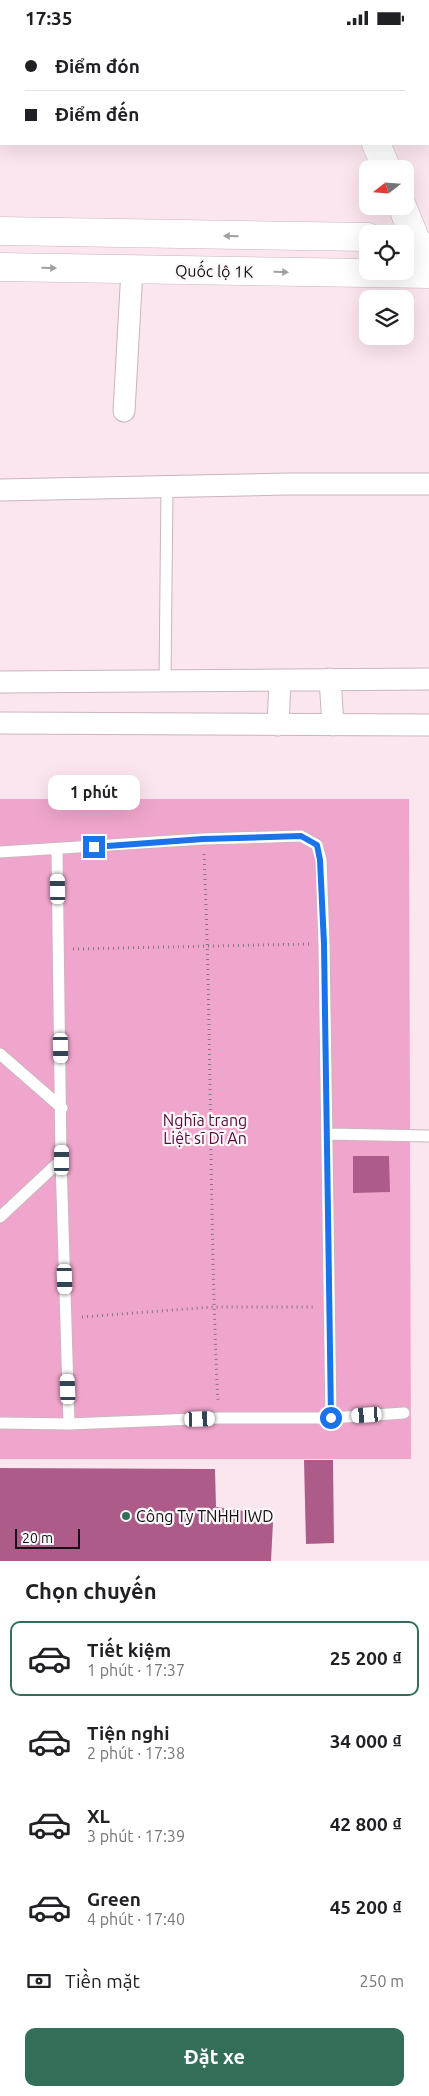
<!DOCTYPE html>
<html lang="vi">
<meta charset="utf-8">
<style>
:root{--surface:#fff;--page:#f2f2f2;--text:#202124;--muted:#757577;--line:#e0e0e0;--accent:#326e58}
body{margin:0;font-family:Ubuntu,sans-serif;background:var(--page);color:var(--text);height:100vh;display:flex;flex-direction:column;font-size:19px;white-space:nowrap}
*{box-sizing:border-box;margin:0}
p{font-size:16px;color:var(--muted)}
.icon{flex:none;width:28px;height:28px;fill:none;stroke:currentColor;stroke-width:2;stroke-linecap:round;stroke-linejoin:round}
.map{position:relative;height:1526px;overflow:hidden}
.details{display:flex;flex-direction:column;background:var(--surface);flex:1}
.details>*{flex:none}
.banner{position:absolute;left:0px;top:0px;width:430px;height:110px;box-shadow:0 5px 20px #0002;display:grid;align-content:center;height:110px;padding:0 25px;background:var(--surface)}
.needle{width:32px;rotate:253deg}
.fabs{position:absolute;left:359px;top:125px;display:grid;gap:10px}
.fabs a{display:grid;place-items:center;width:55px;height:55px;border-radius:10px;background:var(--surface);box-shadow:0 5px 20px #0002;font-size:25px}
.scale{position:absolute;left:15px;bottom:12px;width:65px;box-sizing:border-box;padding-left:5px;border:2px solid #171014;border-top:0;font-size:14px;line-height:18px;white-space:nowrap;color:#171014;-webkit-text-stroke:4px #fcf8fa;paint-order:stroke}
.end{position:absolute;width:22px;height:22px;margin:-11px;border:6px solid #1a73e8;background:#fff;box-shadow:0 0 0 2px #fff}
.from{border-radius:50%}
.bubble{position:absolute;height:35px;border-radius:10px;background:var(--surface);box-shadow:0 5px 20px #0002;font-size:16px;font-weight:600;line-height:35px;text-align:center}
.car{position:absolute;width:15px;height:30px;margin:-15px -8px;border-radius:6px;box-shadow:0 0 4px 1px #0007;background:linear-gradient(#fff 24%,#345 0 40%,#fff 0 76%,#345 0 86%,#fff 0)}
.banner b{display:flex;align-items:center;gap:18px;height:48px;font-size:19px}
.banner b+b{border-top:1px solid var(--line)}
.banner i{width:12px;height:12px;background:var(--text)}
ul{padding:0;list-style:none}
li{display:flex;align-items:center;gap:15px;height:75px;margin:0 10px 8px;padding:0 15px;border:2px solid transparent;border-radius:10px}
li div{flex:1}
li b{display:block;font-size:19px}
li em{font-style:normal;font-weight:600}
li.current{border-color:var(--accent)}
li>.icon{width:45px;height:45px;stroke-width:1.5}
h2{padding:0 25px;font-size:22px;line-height:60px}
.pay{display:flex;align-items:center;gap:12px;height:55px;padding:0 25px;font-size:19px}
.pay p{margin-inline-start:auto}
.button{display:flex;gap:10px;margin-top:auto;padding:10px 25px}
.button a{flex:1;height:58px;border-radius:10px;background:var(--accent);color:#fff;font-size:20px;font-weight:600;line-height:58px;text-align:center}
.status{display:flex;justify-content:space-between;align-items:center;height:35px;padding:0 25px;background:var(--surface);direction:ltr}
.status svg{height:14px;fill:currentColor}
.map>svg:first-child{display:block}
.green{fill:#f0a6cc}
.building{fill:#ad5b88}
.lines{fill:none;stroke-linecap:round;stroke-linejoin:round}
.lane-casing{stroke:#cab5bf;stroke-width:13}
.street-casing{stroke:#cab5bf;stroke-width:23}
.secondary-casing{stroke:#cab5bf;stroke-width:29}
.primary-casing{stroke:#cab5bf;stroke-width:29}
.path{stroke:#86777e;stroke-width:3;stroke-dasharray:1 4;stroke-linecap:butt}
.lane{stroke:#fff;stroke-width:11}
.street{stroke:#fff;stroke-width:21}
.secondary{stroke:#fff;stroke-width:28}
.primary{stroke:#fff;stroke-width:28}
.oneway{fill:#a29fa1}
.route{stroke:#1a73e8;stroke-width:6}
.poi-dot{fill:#326e58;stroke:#fcf8fa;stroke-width:2}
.labels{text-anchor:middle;stroke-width:4.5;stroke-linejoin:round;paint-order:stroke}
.street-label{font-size:16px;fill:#171014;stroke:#fcf8fa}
.park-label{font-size:16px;fill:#57093c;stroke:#fcf8fa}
.poi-label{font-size:16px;fill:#171014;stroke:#fcf8fa;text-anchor:start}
</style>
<div class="status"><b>17:35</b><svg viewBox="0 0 49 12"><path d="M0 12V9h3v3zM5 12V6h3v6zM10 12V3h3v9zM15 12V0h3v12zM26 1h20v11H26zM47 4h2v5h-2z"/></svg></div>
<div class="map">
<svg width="429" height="1526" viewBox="0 0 429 1526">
<rect width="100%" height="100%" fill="#fbe5ef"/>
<!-- green -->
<path class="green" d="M0,764H409L411,1424H0Z"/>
<!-- building -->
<path class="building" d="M353,1121H389L390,1157L353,1158Z
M304,1425H333L334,1508L306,1509Z
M0,1433L215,1434L216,1472L252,1477V1486L273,1487L271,1526H0Z"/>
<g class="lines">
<!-- lane casing -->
<g class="lane-casing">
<path id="lane" d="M165,646L167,452
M57,815L61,1125L69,1389
M0,817L203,804L301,801L317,810L321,825L324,909L331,1383
M0,1019L62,1073
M328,1099L429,1101
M0,1182L61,1125
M0,1388L69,1389L219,1383H331L404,1378"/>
</g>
<!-- street casing -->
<g class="street-casing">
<path id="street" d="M305,1L310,0
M124,376L132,235
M0,455L286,449H429
M330,644L333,690
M0,647L429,644
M0,688L429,690
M278,690L280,645"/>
</g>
<!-- secondary casing -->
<g class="secondary-casing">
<path id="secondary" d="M332,0V1
M376,109L387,134
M402,171L415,203"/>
</g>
<!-- primary casing -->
<g class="primary-casing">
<path id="primary" d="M0,196L368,202
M415,203L429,226
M0,232L429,239"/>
</g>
<!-- path -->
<path class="path" d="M204,819C212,1002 209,1185 218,1368
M73,914L309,909
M82,1282L213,1272H315"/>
<!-- lane -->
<use href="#lane" class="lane"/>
<!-- street -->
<use href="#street" class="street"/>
<!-- secondary -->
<use href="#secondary" class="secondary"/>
<!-- primary -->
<use href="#primary" class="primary"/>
</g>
<!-- one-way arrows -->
<defs><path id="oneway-solid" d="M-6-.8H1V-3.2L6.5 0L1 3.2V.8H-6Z" transform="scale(1.25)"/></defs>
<g class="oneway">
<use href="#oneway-solid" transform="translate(231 201) rotate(-179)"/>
<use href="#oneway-solid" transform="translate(49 233) rotate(1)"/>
<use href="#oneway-solid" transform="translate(281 237) rotate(1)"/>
</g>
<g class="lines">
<!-- route -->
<path class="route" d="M94,812L203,804L301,801L317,810L320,825L324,909L331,1383"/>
</g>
<!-- markers -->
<circle class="poi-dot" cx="126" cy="1481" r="5"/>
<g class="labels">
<!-- street labels -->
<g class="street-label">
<text transform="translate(214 236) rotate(1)" y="6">Quốc lộ 1K</text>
</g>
<!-- park labels -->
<g class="park-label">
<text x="205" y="1091">Nghĩa trang<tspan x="205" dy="18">Liệt sĩ Dĩ An</tspan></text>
</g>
<!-- poi labels -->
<g class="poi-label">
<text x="136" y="1487">Công Ty TNHH IWD</text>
</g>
</g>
</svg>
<div class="fabs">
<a><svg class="needle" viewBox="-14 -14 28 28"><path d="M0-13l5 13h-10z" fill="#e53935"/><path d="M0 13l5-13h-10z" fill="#757577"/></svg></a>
<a><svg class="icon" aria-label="locate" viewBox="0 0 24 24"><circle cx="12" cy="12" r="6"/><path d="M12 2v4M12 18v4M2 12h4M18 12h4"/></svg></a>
<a><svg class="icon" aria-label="layers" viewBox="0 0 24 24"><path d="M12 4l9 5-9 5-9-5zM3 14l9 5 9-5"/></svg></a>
</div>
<div class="scale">20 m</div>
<i class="end from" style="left:331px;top:1383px"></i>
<i class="end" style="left:94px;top:812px"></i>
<div class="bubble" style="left:48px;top:740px;width:92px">1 phút</div>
<i class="car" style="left:58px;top:854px;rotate:359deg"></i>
<i class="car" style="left:61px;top:1013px;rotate:179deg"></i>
<i class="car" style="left:62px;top:1125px;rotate:0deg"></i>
<i class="car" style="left:65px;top:1244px;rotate:178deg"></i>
<i class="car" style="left:68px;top:1354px;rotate:358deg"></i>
<i class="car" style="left:367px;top:1380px;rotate:266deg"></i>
<i class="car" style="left:200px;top:1384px;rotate:88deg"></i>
<div class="banner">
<b><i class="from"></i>Điểm đón</b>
<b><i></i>Điểm đến</b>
</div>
</div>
<section class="details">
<h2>Chọn chuyến</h2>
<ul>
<li class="current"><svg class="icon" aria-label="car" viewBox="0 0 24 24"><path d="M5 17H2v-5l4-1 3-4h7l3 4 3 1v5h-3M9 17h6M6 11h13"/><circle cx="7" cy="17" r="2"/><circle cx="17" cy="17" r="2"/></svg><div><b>Tiết kiệm</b><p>1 phút · 17:37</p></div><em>25 200 ₫</em></li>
<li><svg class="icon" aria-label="car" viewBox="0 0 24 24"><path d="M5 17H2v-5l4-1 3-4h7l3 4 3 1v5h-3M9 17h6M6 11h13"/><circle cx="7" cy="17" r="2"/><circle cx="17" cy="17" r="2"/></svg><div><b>Tiện nghi</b><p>2 phút · 17:38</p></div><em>34 000 ₫</em></li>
<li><svg class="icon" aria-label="car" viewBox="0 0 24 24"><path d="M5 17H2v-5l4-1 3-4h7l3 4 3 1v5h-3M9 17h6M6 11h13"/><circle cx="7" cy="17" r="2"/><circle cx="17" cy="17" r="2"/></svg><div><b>XL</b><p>3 phút · 17:39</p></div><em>42 800 ₫</em></li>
<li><svg class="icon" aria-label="car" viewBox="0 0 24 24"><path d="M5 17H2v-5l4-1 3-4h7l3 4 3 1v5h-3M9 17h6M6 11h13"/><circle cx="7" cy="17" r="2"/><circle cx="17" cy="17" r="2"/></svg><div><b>Green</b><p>4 phút · 17:40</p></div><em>45 200 ₫</em></li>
</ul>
<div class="pay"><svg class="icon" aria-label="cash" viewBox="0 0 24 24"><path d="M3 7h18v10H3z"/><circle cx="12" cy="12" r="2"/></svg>Tiền mặt<p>250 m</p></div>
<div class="button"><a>Đặt xe</a></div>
</section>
